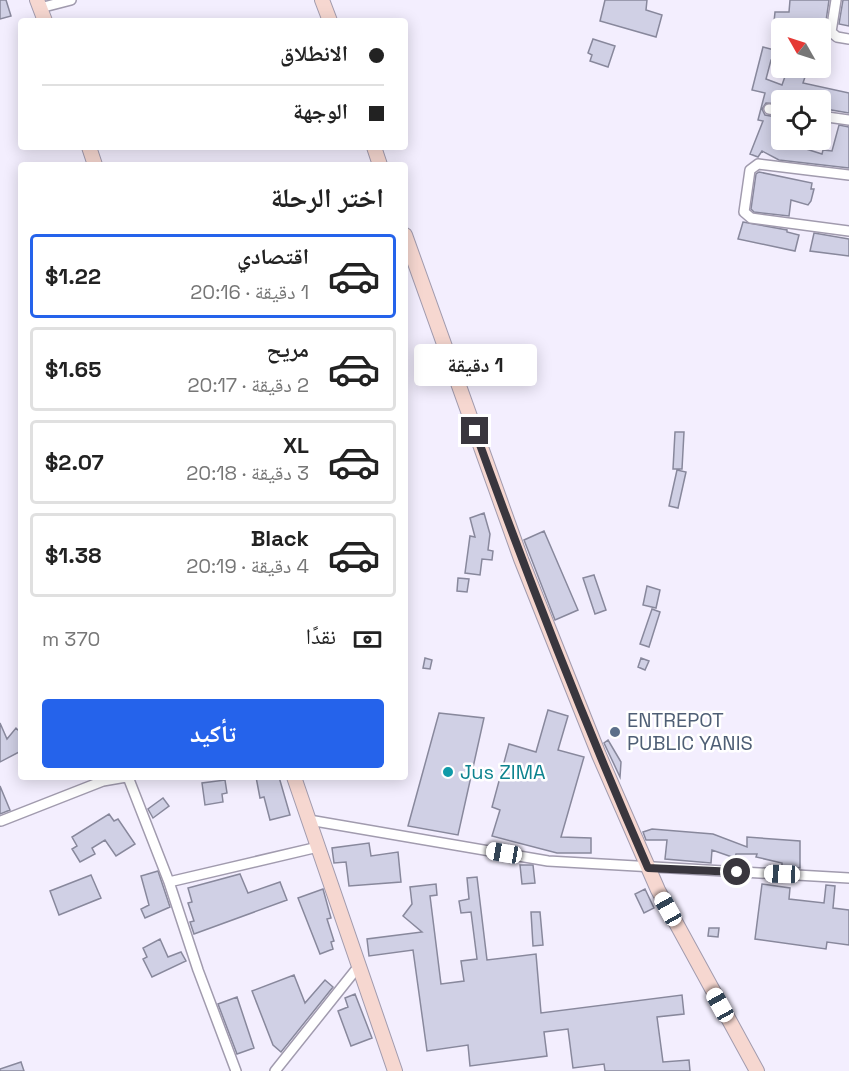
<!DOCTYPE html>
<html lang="ar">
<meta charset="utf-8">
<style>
:root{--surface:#fff;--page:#f2f2f2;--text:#222;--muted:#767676;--line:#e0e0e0;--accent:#2563eb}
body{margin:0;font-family:"Space Grotesk","Noto Naskh Arabic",sans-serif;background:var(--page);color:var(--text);direction:rtl;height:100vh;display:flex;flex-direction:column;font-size:22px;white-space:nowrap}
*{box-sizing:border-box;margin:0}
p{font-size:20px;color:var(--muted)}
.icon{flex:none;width:33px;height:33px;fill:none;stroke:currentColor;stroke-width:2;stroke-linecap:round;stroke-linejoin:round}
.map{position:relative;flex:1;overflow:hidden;direction:ltr}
.side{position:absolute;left:18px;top:162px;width:390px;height:618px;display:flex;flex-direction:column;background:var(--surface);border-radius:6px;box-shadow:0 3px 15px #0003;direction:rtl}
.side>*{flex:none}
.banner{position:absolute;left:18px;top:18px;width:390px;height:132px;border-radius:6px;box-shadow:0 3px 15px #0003;direction:rtl;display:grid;align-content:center;height:132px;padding:0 24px;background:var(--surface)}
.needle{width:39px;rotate:309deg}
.controls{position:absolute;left:771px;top:18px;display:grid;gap:12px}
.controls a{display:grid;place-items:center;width:60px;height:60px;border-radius:6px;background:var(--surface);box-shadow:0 3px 15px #0003;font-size:30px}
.end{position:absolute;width:27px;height:27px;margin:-14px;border:8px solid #39363e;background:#fff;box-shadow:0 0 0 3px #fff}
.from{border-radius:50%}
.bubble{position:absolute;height:42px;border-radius:6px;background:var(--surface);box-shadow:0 3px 15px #0003;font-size:20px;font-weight:800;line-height:42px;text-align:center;direction:rtl}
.car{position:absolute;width:18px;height:36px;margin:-18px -9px;border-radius:8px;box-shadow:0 0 4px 2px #0007;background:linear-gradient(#fff 24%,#345 0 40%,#fff 0 76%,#345 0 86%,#fff 0)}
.banner b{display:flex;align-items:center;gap:21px;height:57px;font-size:22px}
.banner b+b{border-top:2px solid var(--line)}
.banner i{width:15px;height:15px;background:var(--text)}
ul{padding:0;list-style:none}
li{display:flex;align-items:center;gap:18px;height:84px;margin:0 12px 9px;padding:0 12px;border:3px solid var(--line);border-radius:6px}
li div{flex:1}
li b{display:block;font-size:22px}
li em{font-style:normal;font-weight:800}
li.current{border-color:var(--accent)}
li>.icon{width:54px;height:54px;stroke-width:1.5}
h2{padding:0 24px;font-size:27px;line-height:72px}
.pay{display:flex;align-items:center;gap:15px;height:66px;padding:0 24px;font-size:22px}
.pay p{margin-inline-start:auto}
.action{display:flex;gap:12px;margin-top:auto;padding:12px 24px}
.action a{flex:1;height:69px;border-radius:6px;background:var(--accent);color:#fff;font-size:24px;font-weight:800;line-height:69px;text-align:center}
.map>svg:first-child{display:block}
.building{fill:#d0d0e5;stroke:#88889c;stroke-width:1.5}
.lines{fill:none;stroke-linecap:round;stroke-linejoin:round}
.street-casing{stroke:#a19bae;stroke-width:12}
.secondary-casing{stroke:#a19bae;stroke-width:16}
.street{stroke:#fff;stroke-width:9}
.secondary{stroke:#f6d7d0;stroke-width:14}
.route{stroke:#39363e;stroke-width:8}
.service-dot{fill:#5c6f8a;stroke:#fff;stroke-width:2}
.culture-dot{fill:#0f9aa8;stroke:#fff;stroke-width:2}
.labels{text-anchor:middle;stroke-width:5;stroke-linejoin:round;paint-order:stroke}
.service-label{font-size:20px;fill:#4e5e75;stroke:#fff;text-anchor:start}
.culture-label{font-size:20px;fill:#0d838f;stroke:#fff;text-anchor:start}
</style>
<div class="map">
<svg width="849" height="1071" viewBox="0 0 849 1071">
<rect width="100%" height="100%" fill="#f3eefe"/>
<!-- building -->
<path class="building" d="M0,0H6L11,16L0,19Z
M605,0H647L646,10L662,15L656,37L600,21Z
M790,0H829L825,28H780V22H774L775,12H789Z
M843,0H849V26L839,24Z
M593,39L615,46L608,67L590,61L592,55L588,53Z
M763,47L782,52V61L771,60L766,79L782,85L788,68H798L807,71L803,83L849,93V113L820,108V100H782V104L766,103L762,109L765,115L782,118V140H808L806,149L822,154L823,150L832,151L839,125L849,127V168L779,160L762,151L758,157L750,154L763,121L758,120L765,93L752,90Z
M759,172L812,183L811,189H814L811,201L808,205L791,200L789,216L754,212L751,209L756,174Z
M743,222L787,230V232L799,235L795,251L738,239Z
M814,233L849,239V256L810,251Z
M675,432H684L682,469H673Z
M677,470L686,472L678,508L669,506Z
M484,513L490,534L488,550L493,551L492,560L482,559L480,575L465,573L470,536L475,537L470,518Z
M544,531L578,610L555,620L524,540Z
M594,575L606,610L595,614L583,578Z
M458,578L469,579L467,592L457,591Z
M647,586L660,590L656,608L643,605Z
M652,609L660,612L649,647L640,644Z
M425,658L432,660L430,669L423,668Z
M641,658L649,661L645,670L638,667Z
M548,710L568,716L558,750L584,757L561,837L591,838V853H557L492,836L500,810L492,807L509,744L536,752Z
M439,713L484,718L458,835L408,826Z
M0,723L7,739L16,728L21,733V751L0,762Z
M608,740L621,762L620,777L604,743Z
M256,777H279L290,815L270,820L264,797L260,798Z
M225,780L227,793L222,794L223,802L205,805L202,783Z
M0,786L10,810L0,814Z
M163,798L169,806L153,818L148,809Z
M109,814L114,821L118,819L135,844L116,856L105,840L92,848L95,854L80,862L72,849L77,846L72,837Z
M652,829L713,834L747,847V837L800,841V868L782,867V863L756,857L757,854H736L735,858L712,850L711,863L665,859L667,840H646L643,832Z
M369,843L371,856L398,852L401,882L349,886L346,862L334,863L332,848Z
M520,865H533L535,883L522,884Z
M158,871L170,907L145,918L141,909L149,905L141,876Z
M240,874L248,893L280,882L287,900L194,934L190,922L194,921L188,903L192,902L188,888Z
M91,875L101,898L59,915L50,891Z
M477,877L487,960L536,954L541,1013L682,995L684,1014L657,1017L663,1062L689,1060L690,1071H605L604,1064L573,1068L568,1029L544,1032L547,1056L470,1066L468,1045L427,1051L413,950L369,956L367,939L422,932L403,916L412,904L410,887L436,884L437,895L430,896L441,984L464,981L461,961L477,959L471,912L461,913L459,901L469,899L467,878Z
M762,884L790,888L789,899L824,903L826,885L835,886L833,908L849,910V945L827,942L826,949L755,939Z
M323,889L331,918L327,919L334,941L331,942L333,949L320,954L298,898Z
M645,889L654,908L644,913L635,894Z
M531,912H540L543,945L533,946Z
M709,928H719L718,937L708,936Z
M160,939L168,957L181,952L186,961L152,977L143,959L147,957L143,948Z
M294,975L305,1003L325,980L333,987L281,1052L273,1045L252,991Z
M355,994L372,1038L351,1046L338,1011L348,1007L345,998Z
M237,997L254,1048L237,1054L218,1004Z
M21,1062L24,1071H0V1069Z"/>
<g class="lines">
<!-- street casing -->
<g class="street-casing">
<path id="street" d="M836,0L831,32L837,37L849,39
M40,8L71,0
M820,46L821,41L831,32
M817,71V68
M769,109L782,111
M820,116L849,120
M849,175L758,164L750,170L744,212L751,218L849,231
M128,777L169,882L318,847
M309,820L548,861L849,878
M1,821L103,781L126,777
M169,882L198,970L236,1071
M275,1071L358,967"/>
</g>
<!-- secondary casing -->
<g class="secondary-casing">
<path id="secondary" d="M37,0L45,21
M322,0L330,21
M89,147L95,165
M374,147L380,165
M405,235L521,559L599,755L658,890L757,1071
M294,777L395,1071"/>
</g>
<!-- street -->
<use href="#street" class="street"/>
<!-- secondary -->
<use href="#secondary" class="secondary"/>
</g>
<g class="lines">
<!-- route -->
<path class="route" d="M475,431C528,579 585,724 648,868L737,872"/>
</g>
<!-- markers -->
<circle class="service-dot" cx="615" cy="732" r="6"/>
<circle class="culture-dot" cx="448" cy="772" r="6"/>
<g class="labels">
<!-- service labels -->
<g class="service-label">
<text x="627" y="727">ENTREPOT<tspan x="627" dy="23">PUBLIC YANIS</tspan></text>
</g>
<!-- culture labels -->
<g class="culture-label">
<text x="460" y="779">Jus ZIMA</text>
</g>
</g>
</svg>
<div class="controls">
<a><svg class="needle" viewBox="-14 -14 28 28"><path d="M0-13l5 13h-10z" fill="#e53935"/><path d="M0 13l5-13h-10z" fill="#767676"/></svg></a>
<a><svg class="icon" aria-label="locate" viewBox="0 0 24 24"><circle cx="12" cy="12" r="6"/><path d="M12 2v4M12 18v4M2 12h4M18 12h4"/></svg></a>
</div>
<i class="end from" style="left:737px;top:872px"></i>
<i class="end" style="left:475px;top:431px"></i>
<div class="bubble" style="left:414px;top:344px;width:123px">1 دقيقة</div>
<i class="car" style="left:504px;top:853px;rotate:280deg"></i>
<i class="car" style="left:782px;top:874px;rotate:272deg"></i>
<i class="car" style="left:668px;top:909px;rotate:331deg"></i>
<i class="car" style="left:720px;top:1005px;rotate:331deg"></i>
<div class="banner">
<b><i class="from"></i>الانطلاق</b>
<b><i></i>الوجهة</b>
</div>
<section class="side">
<h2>اختر الرحلة</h2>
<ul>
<li class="current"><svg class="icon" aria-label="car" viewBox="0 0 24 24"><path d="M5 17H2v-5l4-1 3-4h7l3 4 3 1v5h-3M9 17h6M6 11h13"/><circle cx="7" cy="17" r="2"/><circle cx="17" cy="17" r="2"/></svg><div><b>اقتصادي</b><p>1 دقيقة · 20:16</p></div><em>$1.22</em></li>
<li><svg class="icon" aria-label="car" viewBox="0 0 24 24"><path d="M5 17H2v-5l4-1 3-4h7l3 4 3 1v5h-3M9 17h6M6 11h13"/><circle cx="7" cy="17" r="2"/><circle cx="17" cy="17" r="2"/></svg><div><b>مريح</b><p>2 دقيقة · 20:17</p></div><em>$1.65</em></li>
<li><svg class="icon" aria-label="car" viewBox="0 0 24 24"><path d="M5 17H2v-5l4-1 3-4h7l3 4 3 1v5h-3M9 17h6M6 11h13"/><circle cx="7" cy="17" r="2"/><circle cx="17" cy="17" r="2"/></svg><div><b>XL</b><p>3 دقيقة · 20:18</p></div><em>$2.07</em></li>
<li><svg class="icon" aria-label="car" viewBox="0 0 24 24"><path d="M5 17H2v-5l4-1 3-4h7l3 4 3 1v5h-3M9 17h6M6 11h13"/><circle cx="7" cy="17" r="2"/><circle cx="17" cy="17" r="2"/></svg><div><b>Black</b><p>4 دقيقة · 20:19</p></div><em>$1.38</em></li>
</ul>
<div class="pay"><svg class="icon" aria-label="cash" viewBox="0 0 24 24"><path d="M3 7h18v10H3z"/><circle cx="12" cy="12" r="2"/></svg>نقدًا<p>370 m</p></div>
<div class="action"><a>تأكيد</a></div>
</section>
</div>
